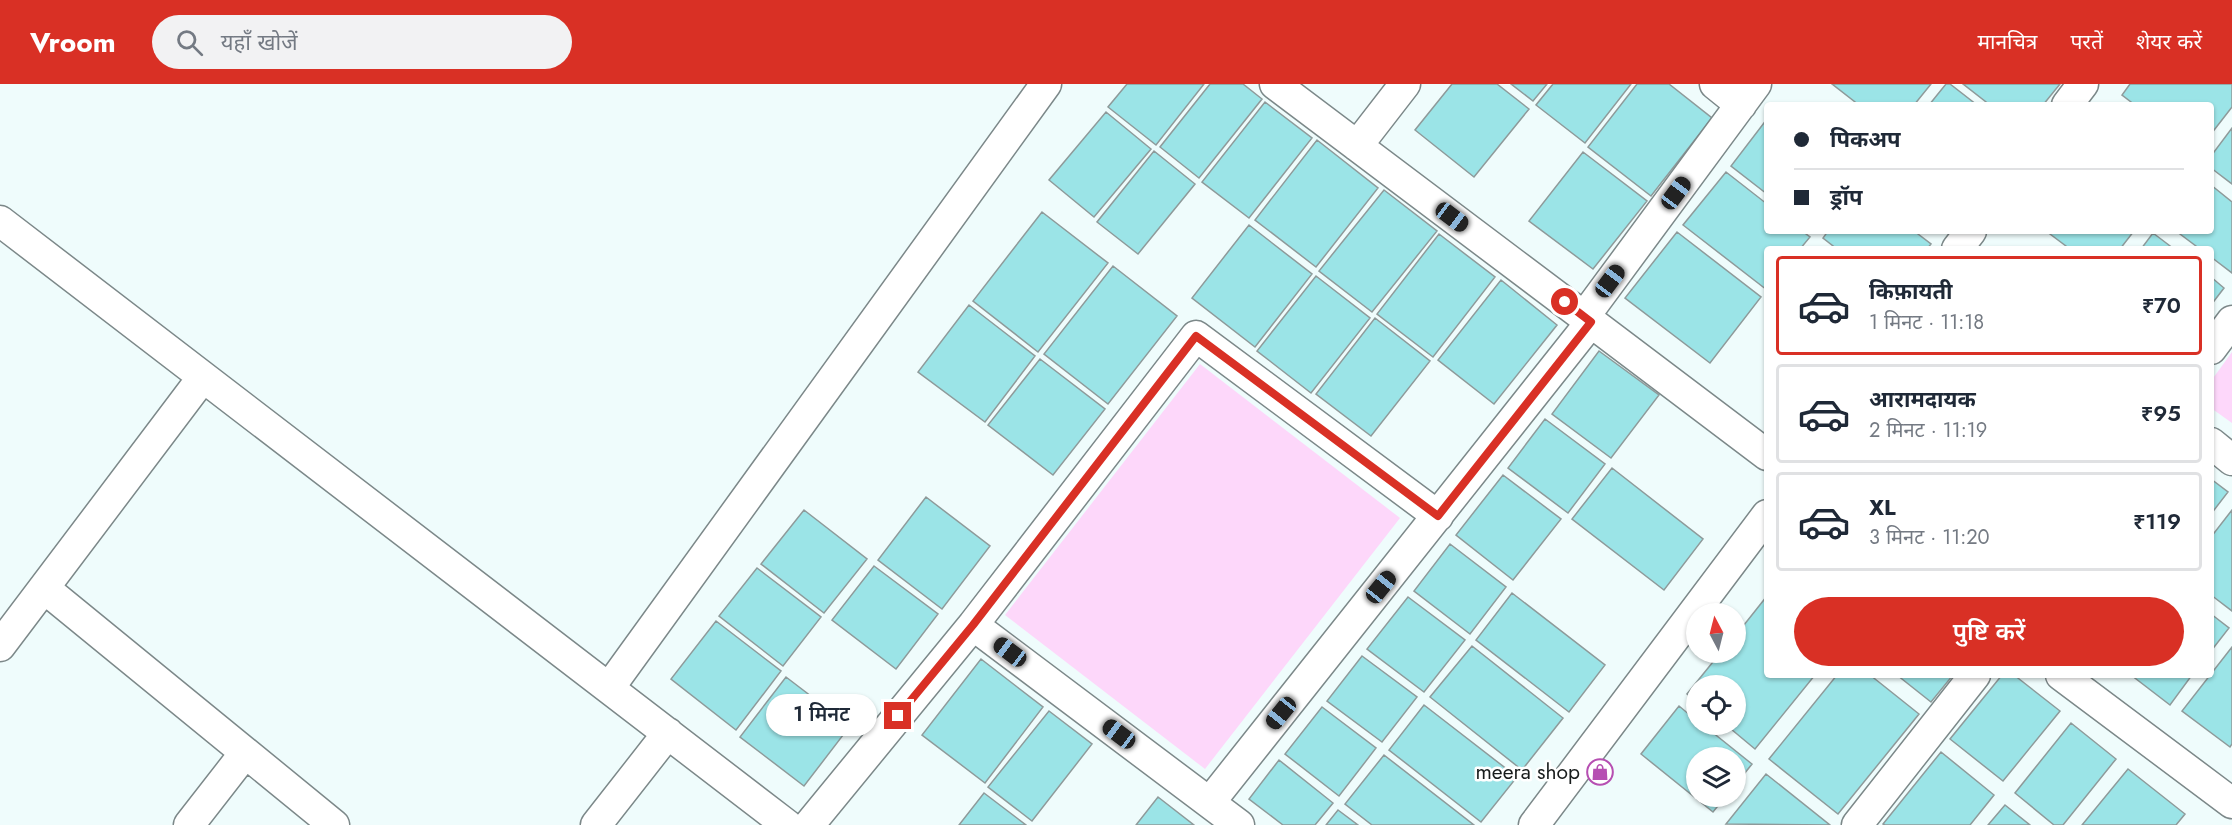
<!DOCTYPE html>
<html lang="hi">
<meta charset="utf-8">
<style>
:root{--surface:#fff;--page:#f2f2f3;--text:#1f2937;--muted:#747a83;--line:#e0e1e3;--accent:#d93025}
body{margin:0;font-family:Jost,"Noto Sans Devanagari",sans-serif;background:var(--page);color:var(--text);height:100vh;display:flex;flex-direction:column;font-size:22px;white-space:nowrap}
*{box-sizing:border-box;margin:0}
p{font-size:20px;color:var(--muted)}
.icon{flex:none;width:33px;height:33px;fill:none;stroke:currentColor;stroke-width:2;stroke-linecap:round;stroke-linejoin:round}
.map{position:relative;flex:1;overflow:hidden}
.panel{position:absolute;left:1764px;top:162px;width:450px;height:432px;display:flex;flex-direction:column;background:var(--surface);border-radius:6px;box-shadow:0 2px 4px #0004}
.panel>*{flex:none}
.banner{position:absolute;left:1764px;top:18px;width:450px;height:132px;border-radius:6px;box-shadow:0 2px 4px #0004;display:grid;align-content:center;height:132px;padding:0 30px;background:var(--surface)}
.needle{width:39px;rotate:353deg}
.buttons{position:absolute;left:1686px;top:519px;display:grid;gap:12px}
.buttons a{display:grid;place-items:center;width:60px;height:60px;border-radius:50%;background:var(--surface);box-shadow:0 2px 4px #0004;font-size:30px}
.end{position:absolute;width:27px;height:27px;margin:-14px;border:8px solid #d93025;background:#fff;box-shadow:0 0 0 3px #fff}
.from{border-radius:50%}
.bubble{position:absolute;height:42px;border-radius:21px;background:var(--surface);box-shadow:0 2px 4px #0004;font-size:20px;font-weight:600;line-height:42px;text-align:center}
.car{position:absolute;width:18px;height:36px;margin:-18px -9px;border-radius:8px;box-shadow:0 0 4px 2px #0007;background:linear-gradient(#222 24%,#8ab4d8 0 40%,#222 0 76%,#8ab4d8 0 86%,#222 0)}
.banner b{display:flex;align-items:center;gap:21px;height:57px;font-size:22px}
.banner b+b{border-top:2px solid var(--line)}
.banner i{width:15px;height:15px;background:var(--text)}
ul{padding:10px 0 0;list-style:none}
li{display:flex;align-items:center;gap:18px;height:99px;margin:0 12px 9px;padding:0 18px;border:3px solid var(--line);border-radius:6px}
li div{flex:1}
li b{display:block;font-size:22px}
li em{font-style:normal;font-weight:600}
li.on{border-color:var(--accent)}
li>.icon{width:54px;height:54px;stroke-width:1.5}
.action{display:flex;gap:12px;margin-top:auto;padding:12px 30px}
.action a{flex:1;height:69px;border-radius:36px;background:var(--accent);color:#fff;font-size:24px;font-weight:600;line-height:69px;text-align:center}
header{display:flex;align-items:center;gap:36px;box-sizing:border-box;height:84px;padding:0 30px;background:var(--accent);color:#fff}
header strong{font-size:28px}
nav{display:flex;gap:33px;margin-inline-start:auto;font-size:21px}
.search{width:420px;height:54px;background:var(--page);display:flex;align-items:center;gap:15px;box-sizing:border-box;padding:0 21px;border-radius:33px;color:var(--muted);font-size:22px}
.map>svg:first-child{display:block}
.green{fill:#fdd7fa}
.building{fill:#9be4e7;stroke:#8e9a9a;stroke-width:1.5}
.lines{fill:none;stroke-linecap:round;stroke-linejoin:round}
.minor-casing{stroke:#7c8889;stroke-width:33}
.minor{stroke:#fff;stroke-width:30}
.route{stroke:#d93025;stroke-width:8}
.labels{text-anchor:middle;stroke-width:5;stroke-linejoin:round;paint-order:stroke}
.poi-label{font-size:21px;fill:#181c1c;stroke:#fff;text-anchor:end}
</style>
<header>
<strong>Vroom</strong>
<div class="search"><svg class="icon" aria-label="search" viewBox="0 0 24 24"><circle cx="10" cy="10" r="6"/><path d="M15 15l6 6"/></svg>यहाँ खोजें</div>
<nav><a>मानचित्र</a><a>परतें</a><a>शेयर करें</a></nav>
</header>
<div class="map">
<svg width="2232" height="741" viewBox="0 0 2232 741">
<rect width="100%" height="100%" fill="#effcfc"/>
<!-- green -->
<path class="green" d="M2232,268V339L2211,324V297Z
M1200,280L1400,434L1205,685L1005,531Z"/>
<!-- building -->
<path class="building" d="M1127,0H1204L1156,61L1108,23Z
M1210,0H1243L1262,15L1199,94L1160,63Z
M1452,0H1497L1529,25L1474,93L1415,46Z
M1511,0H1547L1533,17Z
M1553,0H1631L1585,59L1536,21Z
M1637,0H1669L1712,34L1651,112L1588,63Z
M1832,0H1931L1914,21H1859Z
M1946,0H1950L1977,21H1929Z
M1963,0H2060L2043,21H1990Z
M2130,0H2232V23L2211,50V21H2135L2122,11Z
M1265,18L1312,54L1249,134L1202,98Z
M1106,28L1151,65L1094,133L1049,96Z
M1767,35V110L1731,82Z
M2232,44V100L2211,84V72Z
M1317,56L1378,104L1316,183L1255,136Z
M1154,67L1195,100L1138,170L1097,138Z
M1583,68L1647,117L1593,185L1529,137Z
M1726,88L1767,120V147H1802L1810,153L1800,165H1767V206L1683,141Z
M2211,101L2232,118V189L2211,173V165H2200L2176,147H2211Z
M1384,106L1437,147L1372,228L1319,187Z
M1042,128L1108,179L1038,268L973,217Z
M1249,141L1312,190L1255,263L1192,214Z
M1828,147H1914L1931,160L1927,165H1837L1823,154Z
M2046,147H2134L2120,165H2070Z
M1677,148L1761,213L1710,279L1625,214Z
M2153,149L2174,165H2141Z
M1439,150L1495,193L1433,273L1377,230Z
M1113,182L1177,232L1108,320L1044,270Z
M1316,192L1370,234L1311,309L1257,267Z
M2211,193L2224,204L2211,221Z
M1501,196L1557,241L1494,320L1438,276Z
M969,221L1035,272L985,338L918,288Z
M1375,234L1430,277L1371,352L1316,310Z
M1599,267L1659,311L1611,374L1552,330Z
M1040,275L1105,325L1053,391L988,341Z
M1545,335L1605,380L1568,429L1508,384Z
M1612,384L1703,455L1664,506L1572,435Z
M1503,391L1561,435L1513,496L1456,451Z
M2211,395L2228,408L2211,430Z
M926,413L990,462L942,525L878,476Z
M804,426L867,475L824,529L761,480Z
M2232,426V527L2211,511V453Z
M1450,460L1506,503L1470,550L1414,507Z
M874,482L938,530L896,585L832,536Z
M757,484L821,533L783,582L719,532Z
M1512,509L1605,581L1569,628L1476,556Z
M1767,512V591H1815L1755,665L1725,640H1736V602H1696V618L1687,610L1721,568H1736V551Z
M1408,513L1465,556L1424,608L1367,565Z
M2211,530L2229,544L2211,567Z
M716,537L781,587L736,646L671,595Z
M1472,562L1563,634L1522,686L1430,613Z
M2232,563V660L2230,663L2182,627Z
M1362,572L1417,613L1382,658L1327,617Z
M981,575L1043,623L985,699L922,651Z
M1837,591H1870L1919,630L1838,730L1769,675Z
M1897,591H1953L1931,618Z
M2002,591H2014L2060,627L2003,697L1950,655Z
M2131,591H2192L2170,621Z
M786,593L850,642L804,702L740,653Z
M1424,621L1517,693L1481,738L1389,666Z
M1679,622L1696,636V640H1702L1752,680L1736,700V674H1696V712H1726L1713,728L1641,670Z
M1322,623L1376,664L1339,712L1285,670Z
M1049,627L1092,660L1032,737L988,703Z
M2071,639L2116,675L2063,741H2054L2015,709Z
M1941,668L1994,711L1970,741H1885L1883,740Z
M1384,671L1474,741H1372L1345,720Z
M1279,676L1333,719L1315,741H1283L1249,715Z
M2128,685L2185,730L2176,741H2082Z
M1766,690L1830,741L1726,740Z
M984,709L1026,741H959Z
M1158,713L1194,741H1136Z
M2005,721L2030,741H1988Z
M1338,726L1358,741H1326Z"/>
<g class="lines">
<!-- minor casing -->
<g class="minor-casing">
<path id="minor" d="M1715,0L1741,21
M2067,21L2083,0
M1357,62L1405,0
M0,137L787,741
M1957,165L1971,147
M1584,233L1756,0
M1591,238L1767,371
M2211,265L2232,237
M2211,359L2232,376
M44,504L334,741
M973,541L1239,741
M0,562L203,293
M2061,591L2232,719
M609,604L1046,0
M1210,718L1591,238L1275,0
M189,741L245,669
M596,741L668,649
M809,741L973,541L1196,252L1438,432
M1534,741L1767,431
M1857,741L1975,591"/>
</g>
<!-- minor -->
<use href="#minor" class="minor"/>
</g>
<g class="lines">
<!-- route -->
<path class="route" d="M898,632L973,541L1196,252L1438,432L1591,238L1565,218"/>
</g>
<!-- icons -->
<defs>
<g id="shop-ring" transform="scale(1.35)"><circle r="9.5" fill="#fff" stroke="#b64fb2" stroke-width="1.5"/><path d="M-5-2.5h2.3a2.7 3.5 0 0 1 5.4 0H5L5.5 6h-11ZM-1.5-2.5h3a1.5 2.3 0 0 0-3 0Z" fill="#b64fb2"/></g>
</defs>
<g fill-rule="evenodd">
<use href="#shop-ring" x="1600" y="688"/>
</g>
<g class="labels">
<!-- poi labels -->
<g class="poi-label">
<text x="1580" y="695">meera shop</text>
</g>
</g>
</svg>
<div class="buttons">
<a><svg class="needle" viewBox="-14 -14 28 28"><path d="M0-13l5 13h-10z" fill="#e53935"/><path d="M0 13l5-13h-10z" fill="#747a83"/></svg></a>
<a><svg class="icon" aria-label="locate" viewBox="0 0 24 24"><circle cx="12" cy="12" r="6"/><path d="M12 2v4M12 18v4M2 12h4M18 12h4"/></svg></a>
<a><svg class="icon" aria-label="layers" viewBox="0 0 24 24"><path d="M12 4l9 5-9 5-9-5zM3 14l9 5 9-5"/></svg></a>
</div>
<i class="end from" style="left:1565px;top:218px"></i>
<i class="end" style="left:898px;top:632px"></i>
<div class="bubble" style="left:766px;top:610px;width:111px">1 मिनट</div>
<i class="car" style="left:1676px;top:109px;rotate:37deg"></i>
<i class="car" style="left:1452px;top:133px;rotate:127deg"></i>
<i class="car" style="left:1610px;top:197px;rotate:37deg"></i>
<i class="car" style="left:1381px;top:503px;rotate:39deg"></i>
<i class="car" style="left:1010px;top:568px;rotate:307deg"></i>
<i class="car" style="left:1281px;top:629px;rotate:219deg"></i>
<i class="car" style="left:1119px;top:650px;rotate:307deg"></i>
<div class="banner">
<b><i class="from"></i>पिकअप</b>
<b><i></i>ड्रॉप</b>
</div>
<section class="panel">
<ul>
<li class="on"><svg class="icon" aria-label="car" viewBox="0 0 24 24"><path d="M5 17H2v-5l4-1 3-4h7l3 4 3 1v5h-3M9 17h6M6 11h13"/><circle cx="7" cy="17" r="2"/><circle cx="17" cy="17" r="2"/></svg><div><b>किफ़ायती</b><p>1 मिनट · 11:18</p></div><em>₹70</em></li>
<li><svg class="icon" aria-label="car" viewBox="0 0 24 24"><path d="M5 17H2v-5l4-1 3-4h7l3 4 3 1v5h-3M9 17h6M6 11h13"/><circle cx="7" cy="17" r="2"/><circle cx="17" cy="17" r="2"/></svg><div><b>आरामदायक</b><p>2 मिनट · 11:19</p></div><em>₹95</em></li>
<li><svg class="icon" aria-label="car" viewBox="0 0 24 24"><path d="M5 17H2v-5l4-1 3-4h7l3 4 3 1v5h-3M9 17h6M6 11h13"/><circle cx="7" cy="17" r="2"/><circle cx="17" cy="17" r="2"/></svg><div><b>XL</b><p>3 मिनट · 11:20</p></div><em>₹119</em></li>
</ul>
<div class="action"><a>पुष्टि करें</a></div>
</section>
</div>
